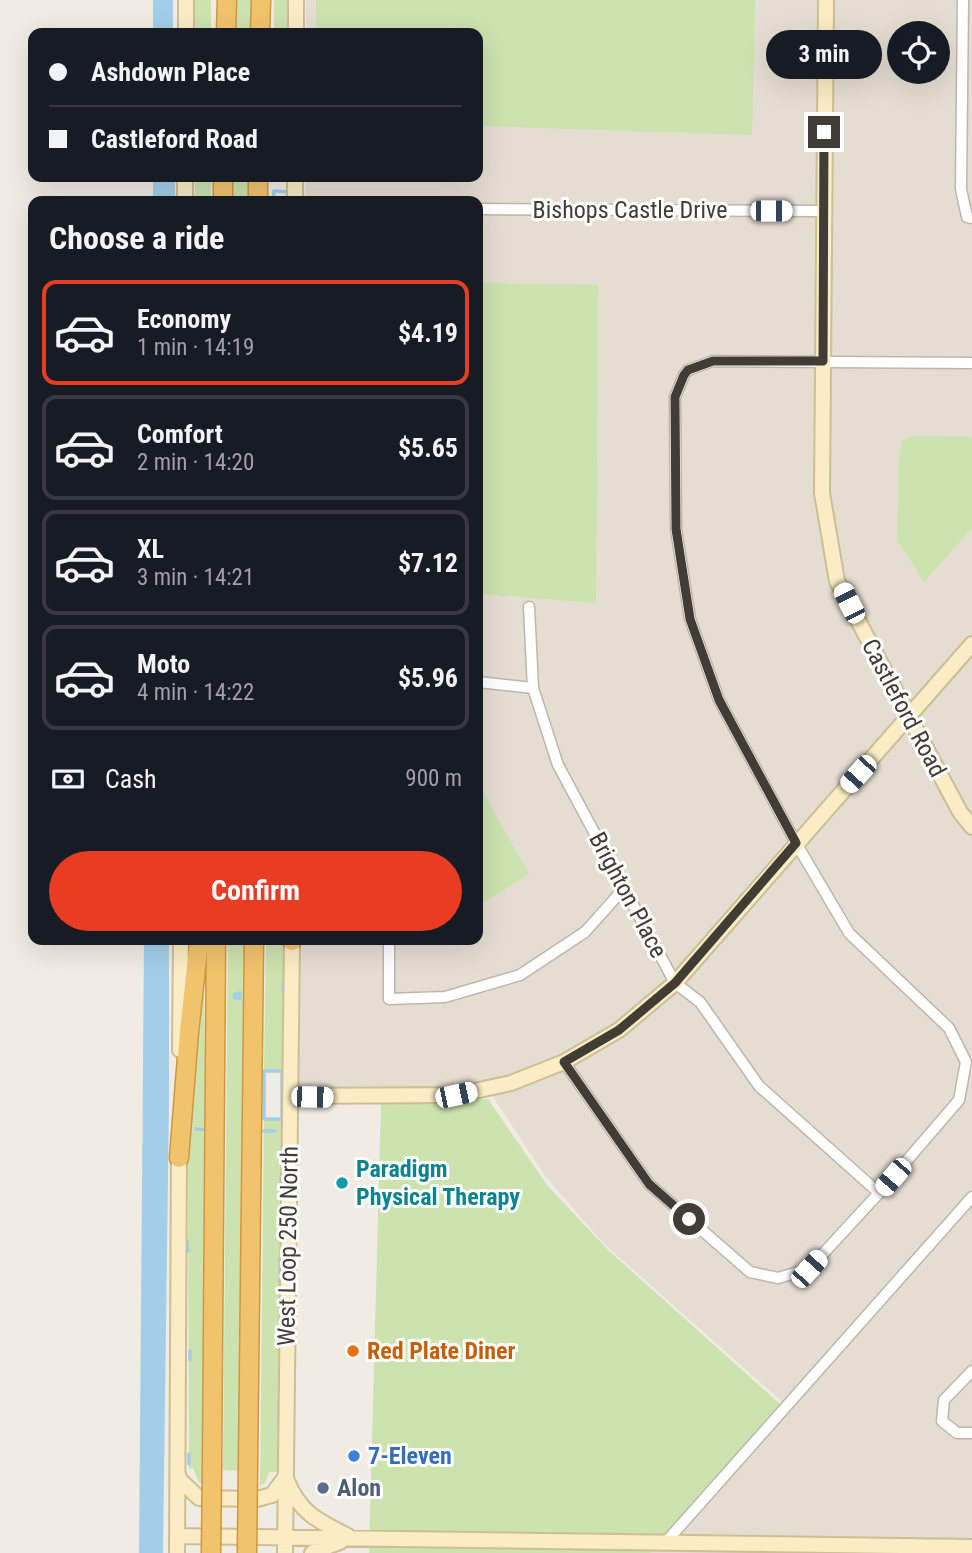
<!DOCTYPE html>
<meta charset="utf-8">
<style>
:root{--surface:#171b24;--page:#242831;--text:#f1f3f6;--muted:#9ea1a6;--line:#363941;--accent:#e83d22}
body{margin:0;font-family:"Roboto Condensed",sans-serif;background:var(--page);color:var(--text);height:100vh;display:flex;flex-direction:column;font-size:26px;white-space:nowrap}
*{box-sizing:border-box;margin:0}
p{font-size:23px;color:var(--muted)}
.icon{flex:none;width:38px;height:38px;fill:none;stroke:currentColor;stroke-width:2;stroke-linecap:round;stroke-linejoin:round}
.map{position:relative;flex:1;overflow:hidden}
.panel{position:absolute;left:28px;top:196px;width:455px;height:749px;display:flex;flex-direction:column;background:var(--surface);border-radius:14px;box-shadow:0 7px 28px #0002}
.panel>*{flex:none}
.guide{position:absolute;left:28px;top:28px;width:455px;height:154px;border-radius:14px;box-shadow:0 7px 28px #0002;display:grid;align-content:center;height:154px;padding:0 21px;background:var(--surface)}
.controls{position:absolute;left:887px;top:21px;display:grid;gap:14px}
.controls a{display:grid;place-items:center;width:63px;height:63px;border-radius:50%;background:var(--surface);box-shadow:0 7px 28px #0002;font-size:35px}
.end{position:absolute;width:32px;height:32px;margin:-16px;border:9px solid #413c34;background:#fff;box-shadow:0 0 0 4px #fff}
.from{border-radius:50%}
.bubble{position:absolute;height:49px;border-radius:24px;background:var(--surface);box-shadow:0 7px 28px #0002;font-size:23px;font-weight:700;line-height:49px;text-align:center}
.car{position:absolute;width:21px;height:42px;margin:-21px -10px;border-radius:9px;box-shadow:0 0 5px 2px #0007;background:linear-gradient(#fff 24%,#345 0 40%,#fff 0 76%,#345 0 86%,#fff 0)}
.guide b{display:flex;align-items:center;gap:24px;height:66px;font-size:26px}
.guide b+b{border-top:2px solid var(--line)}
.guide i{width:18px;height:18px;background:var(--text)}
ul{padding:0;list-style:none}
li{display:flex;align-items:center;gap:21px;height:105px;margin:0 14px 10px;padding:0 7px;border:4px solid var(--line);border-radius:14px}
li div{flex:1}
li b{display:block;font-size:26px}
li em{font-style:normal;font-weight:700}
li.on{border-color:var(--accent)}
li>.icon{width:63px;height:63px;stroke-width:1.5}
h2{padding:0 21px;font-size:32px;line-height:84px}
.pay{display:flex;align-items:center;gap:18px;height:77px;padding:0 21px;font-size:26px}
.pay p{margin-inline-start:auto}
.cta{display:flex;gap:14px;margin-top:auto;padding:14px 21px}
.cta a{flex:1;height:80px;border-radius:42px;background:var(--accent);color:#fff;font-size:28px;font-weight:700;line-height:80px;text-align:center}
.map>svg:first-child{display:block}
.residential{fill:#e4ded2;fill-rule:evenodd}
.green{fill:#cce2af}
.water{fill:#a3cee9}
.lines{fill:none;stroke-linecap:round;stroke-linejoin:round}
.stream{stroke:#a3cee9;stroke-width:3.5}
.street-casing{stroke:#beb6aa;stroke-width:13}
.secondary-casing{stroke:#cdbe96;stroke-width:18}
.highway-casing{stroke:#cf973e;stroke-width:21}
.street{stroke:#fff;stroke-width:10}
.secondary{stroke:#faecc4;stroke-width:14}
.highway{stroke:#f2c36d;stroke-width:18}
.highway-bridge-casing{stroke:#cf973e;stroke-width:21;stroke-linecap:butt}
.highway-bridge{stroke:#f2c36d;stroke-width:18}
.route{stroke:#413c34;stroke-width:9}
.culture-dot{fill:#0f9aa8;stroke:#fff;stroke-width:2.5}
.food-dot{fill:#e8710a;stroke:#fff;stroke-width:2.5}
.shop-dot{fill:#3f7fe0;stroke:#fff;stroke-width:2.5}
.service-dot{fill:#5c6f8a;stroke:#fff;stroke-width:2.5}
.labels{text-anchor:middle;stroke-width:6;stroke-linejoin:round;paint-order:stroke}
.street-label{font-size:24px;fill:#413c34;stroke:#fff}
.culture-label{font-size:24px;font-weight:bold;fill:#0d838f;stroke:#fff;text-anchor:start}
.food-label{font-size:24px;font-weight:bold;fill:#c56008;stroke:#fff;text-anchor:start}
.shop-label{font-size:24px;font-weight:bold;fill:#366cbe;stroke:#fff;text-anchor:start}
.service-label{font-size:24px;font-weight:bold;fill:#4e5e75;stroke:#fff;text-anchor:start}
</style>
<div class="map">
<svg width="972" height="1553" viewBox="0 0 972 1553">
<rect width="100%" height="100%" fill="#f0ece3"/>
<!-- residential -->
<path class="residential" d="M306,0H972V1553H648L787,1406L603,1243L546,1177L489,1091L299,1098L300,940H478V201H305L306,177H478V33H306ZM900,33H938V72H900Z"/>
<!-- green -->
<path class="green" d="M195,0H211V33H195Z
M233,0H252V33H233Z
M274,0H289V33H274Z
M316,0H755L752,135L478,126V33H316Z
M195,177H211V201H195Z
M233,177H252V201H233Z
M478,283L598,285L596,603L478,594Z
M911,436L972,437V528L924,582L897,540L899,457L903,440Z
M478,783L529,874L478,906Z
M228,940H247L242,1471L223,1470Z
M266,940H284L282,1071H264Z
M199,988H204L206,1155L204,1486L198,1481L193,1468L189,1469L188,1168L190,1110Z
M488,1099L547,1185L607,1249L781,1405L650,1553H369L381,1104Z
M264,1119H282L278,1472H269L265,1483L260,1486Z"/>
<!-- water -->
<path class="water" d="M153,0H173V33H153Z
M153,177H175V201H153Z
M144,940H169V1102L163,1553H139Z"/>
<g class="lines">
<!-- stream -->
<path class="stream" d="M273,201L274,191L289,192
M283,992V983
M240,993V998H235V994Z
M264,1071H282V1119H264Z
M196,1129L206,1130
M264,1131H275
M281,1186V1177
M187,1241L188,1251
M280,1286V1258
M190,1351V1360
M279,1429V1401
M189,1464V1454"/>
<!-- street casing -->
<g class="street-casing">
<path id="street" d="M963,0L961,189L967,217L972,218
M478,209L824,211
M529,607L533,688L558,765L675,983L700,1002L759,1086L879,1193
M478,682L533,688
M389,940V999L445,997L520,975L585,932L619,894L624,886
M564,1062L649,1184L750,1272L778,1278L809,1269L879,1193L959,1100L966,1062L949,1028L849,933L796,843L719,700L690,619L676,529L675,397L684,375L688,370L713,361L972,363
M972,1371L944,1400L942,1421L957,1433H972
M665,1543L972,1197"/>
</g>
<!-- secondary casing -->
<g class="secondary-casing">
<path id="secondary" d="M826,0L822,493L837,581L960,812L972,827
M186,33V0
M296,33V0
M185,201V177
M295,201V177
M180,1050L181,940
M290,1096L456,1095L511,1083L564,1062L619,1030L675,983L972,644
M178,1474L179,1479L199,1498L257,1499L272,1495L286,1476
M287,1481C300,1513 318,1521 348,1536
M177,1536L972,1547
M177,1553L179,1148
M285,1553L292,940
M312,1553L315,1551L340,1542"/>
</g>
<!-- highway casing -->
<g class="highway-casing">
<path id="highway" d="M226,33L227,0
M260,33L261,0
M223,201V177
M258,201V177
M292,940V941
M179,1158L189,1032L199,940
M248,1463L254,940
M212,1464L216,940"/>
</g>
<!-- street -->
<use href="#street" class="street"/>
<!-- secondary -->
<use href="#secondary" class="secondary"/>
<!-- highway -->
<use href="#highway" class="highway"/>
<!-- highway-bridge casing -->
<g class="highway-bridge-casing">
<path id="highway-bridge" d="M211,1553L212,1464
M247,1553L248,1463"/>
</g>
<!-- highway-bridge -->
<use href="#highway-bridge" class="highway-bridge"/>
</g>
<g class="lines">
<!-- route -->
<path class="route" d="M689,1219L649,1184L564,1062L619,1030L675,983L796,843L719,700L690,619L676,529L675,397L684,375L688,370L713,361H823L824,132"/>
</g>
<!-- markers -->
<circle class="culture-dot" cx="342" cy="1183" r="7"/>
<circle class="food-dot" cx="353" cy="1351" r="7"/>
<circle class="shop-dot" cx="354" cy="1456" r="7"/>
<circle class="service-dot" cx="323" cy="1488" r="7"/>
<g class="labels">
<!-- street labels -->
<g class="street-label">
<text x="630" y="218">Bishops Castle Drive</text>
<text transform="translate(904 708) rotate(62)" y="8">Castleford Road</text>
<text transform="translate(628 895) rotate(62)" y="8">Brighton Place</text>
<text transform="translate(288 1246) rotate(-89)" y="8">West Loop 250 North</text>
</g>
<!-- culture labels -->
<g class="culture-label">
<text x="356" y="1177">Paradigm<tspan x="356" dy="28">Physical Therapy</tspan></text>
</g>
<!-- food labels -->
<g class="food-label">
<text x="367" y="1359">Red Plate Diner</text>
</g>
<!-- shop labels -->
<g class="shop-label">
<text x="368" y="1464">7-Eleven</text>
</g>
<!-- service labels -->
<g class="service-label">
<text x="337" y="1496">Alon</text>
</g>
</g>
</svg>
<div class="controls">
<a><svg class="icon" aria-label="locate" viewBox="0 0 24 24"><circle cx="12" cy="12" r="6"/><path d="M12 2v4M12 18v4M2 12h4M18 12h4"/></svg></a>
</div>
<i class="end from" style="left:689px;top:1219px"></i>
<i class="end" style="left:824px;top:132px"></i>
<div class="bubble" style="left:766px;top:30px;width:116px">3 min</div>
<i class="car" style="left:771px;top:211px;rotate:90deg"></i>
<i class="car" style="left:849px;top:603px;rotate:333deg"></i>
<i class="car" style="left:858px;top:774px;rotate:222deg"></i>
<i class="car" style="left:456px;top:1095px;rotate:78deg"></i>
<i class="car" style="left:312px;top:1097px;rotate:91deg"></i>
<i class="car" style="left:893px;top:1177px;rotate:221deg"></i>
<i class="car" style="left:809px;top:1269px;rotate:42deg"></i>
<div class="guide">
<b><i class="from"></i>Ashdown Place</b>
<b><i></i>Castleford Road</b>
</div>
<section class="panel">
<h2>Choose a ride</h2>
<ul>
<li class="on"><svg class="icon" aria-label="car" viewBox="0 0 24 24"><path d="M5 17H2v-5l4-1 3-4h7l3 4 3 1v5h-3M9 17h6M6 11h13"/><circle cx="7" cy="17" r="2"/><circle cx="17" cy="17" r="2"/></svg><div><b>Economy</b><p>1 min · 14:19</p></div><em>$4.19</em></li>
<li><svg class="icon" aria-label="car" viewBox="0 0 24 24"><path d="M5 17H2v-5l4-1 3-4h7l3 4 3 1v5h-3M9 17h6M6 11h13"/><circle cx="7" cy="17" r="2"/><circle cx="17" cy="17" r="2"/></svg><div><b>Comfort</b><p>2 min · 14:20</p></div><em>$5.65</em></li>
<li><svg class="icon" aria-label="car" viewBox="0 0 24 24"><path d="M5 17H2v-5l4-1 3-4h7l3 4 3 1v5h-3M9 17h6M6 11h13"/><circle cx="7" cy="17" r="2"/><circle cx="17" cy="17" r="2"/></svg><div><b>XL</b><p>3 min · 14:21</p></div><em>$7.12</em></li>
<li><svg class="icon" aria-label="car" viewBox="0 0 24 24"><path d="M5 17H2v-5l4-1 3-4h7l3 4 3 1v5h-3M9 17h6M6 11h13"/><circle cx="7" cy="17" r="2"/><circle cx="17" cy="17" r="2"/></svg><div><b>Moto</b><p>4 min · 14:22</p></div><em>$5.96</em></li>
</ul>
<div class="pay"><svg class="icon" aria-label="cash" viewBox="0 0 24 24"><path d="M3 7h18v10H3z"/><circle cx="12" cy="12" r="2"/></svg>Cash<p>900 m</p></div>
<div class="cta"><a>Confirm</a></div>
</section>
</div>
